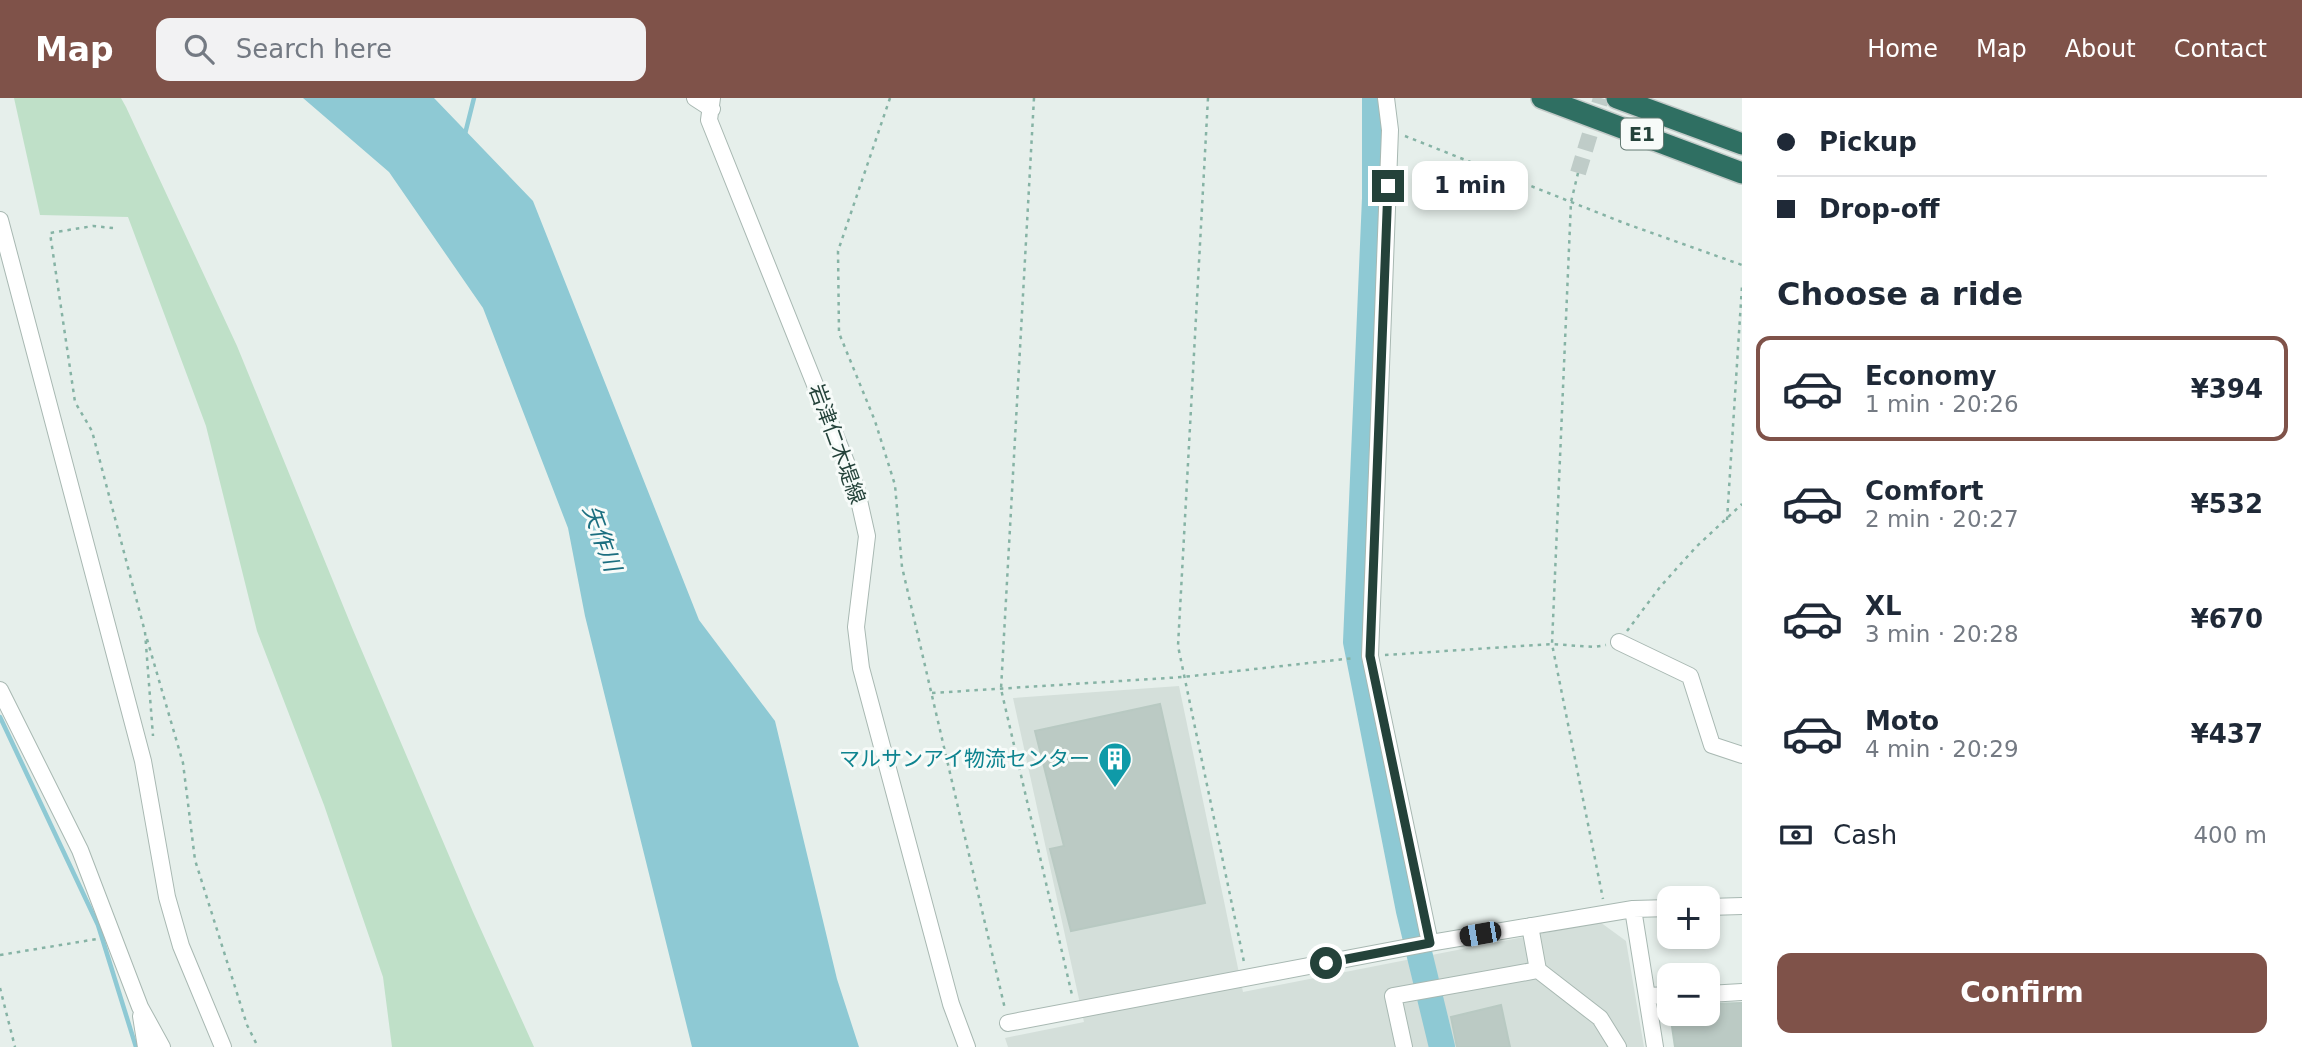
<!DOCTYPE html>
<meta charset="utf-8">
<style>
:root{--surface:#fff;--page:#f2f2f3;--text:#1f2937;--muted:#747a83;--line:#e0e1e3;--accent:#7f5249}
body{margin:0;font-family:"DejaVu Sans","Noto Sans JP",sans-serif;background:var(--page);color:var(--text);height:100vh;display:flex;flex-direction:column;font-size:26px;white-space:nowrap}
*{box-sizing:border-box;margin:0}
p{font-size:23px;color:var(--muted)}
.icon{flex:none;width:38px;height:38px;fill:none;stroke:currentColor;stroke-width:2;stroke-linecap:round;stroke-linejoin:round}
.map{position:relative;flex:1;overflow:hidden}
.side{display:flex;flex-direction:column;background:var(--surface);width:560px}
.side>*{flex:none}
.hud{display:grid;align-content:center;height:154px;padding:0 35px;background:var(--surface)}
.fabs{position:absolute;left:1657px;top:788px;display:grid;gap:14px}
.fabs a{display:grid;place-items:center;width:63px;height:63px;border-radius:14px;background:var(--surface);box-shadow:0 4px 10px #0003;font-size:35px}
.end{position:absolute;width:32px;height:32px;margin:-16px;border:9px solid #24423a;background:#fff;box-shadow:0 0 0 4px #fff}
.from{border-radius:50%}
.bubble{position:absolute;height:49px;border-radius:14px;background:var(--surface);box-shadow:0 4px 10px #0003;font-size:23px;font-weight:600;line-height:49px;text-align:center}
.car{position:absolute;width:21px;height:42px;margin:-21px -10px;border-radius:9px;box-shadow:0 0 5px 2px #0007;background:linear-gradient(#222 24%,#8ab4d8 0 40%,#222 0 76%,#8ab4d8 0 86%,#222 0)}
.hud b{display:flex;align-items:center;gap:24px;height:66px;font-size:26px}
.hud b+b{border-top:2px solid var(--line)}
.hud i{width:18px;height:18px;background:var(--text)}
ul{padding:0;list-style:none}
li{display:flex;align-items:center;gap:21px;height:105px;margin:0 14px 10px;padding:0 21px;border:4px solid transparent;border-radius:14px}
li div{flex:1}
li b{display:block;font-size:26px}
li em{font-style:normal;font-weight:600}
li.on{border-color:var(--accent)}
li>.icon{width:63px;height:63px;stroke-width:1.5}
h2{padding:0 35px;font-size:32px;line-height:84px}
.pay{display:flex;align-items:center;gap:18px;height:77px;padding:0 35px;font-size:26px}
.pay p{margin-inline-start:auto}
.button{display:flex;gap:14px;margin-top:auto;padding:14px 35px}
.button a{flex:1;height:80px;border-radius:14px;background:var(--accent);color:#fff;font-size:28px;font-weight:600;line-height:80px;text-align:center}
header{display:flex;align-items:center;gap:42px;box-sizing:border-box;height:98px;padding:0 35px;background:var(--accent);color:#fff}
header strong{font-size:33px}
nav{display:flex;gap:38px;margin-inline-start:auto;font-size:24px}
.search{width:490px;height:63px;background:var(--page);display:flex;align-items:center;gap:18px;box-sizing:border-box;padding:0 24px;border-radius:14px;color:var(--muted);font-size:26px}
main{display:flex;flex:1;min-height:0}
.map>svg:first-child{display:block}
.built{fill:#d4dfda}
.green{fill:#bfe0c8}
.water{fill:#8ec9d4}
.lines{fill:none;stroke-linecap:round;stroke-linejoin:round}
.stream{stroke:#8ec9d4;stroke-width:4.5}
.river{stroke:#8ec9d4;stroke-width:26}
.building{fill:#bbcac4;stroke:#b8c9c2;stroke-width:2}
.minor-tunnel{stroke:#bfccc8;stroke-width:16;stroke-dasharray:16 8;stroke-linecap:butt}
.minor-casing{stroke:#a8b8b2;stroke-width:18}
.highway-casing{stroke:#c2cac8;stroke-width:24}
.path{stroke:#86b3a5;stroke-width:2.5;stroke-dasharray:3.5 5;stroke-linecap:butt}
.minor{stroke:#fff;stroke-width:16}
.highway{stroke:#2f6f62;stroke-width:21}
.route{stroke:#24423a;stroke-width:9}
.labels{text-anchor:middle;stroke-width:6;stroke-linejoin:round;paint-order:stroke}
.shield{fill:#f7fbf9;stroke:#637a73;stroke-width:2}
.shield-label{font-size:19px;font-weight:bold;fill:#24423a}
.street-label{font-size:21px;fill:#24423a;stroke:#f7fbf9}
.culture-label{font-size:21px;fill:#0d838f;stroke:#f7fbf9;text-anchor:end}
.water-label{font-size:23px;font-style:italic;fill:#1c6f80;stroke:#f7fbf9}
</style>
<header>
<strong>Map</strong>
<div class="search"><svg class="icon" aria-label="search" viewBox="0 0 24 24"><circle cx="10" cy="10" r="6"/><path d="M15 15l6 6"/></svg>Search here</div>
<nav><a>Home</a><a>Map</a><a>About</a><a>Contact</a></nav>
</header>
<main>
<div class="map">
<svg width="1742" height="949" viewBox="0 0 1742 949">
<rect width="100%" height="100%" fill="#e6efeb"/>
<!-- built -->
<path class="built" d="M1179,588L1243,894L1600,824L1626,843L1644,949H1008L1005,940L1084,924L1013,600Z"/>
<!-- green -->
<path class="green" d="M14,0H121L126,9L237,248L353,532L473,814L534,949H392L383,879L324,707L257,533L206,328L128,119L40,117Z"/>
<!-- water -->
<path class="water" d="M303,0H434L533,103L699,522L775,623L837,881L859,949H692L585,518L568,430L483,210L389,74Z"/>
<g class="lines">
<!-- stream -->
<path class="stream" d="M465,36L474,0
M0,619L98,827L136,949"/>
<!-- river -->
<path class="river" d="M1375,0V100L1356,544L1409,813L1442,949"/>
</g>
<!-- building -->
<path class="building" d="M1160,606L1205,805L1071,833L1050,751L1064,748L1035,633Z
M1742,905V949H1675L1670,915H1708V906Z
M1501,907L1510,949H1457L1451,919Z"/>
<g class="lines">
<!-- minor-tunnel -->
<path class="minor-tunnel" d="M1578,75L1601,0"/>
<!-- minor casing -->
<g class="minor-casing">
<path id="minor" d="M695,0L712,11
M712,0L709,22L856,389L867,438L856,529L861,570L951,906L967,949
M1386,0L1390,32L1370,558L1430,845
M0,122L143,663L167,799L181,848L223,949
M1619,544L1690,578L1712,647L1742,657
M0,592L80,752L140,909L162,949
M1708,809L1742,808
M1633,811L1655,949
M1530,828L1538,872L1600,920L1618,949
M1708,896L1742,894
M1647,898L1670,897
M141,918L146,949
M1008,925L1430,845L1633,811L1670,810
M1404,949L1393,898L1538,872"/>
</g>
<!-- highway casing -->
<g class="highway-casing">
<path id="highway" d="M1542,0L1742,75
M1617,0L1742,46"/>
</g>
<!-- path -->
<path class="path" d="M890,0L838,153L839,235L875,323L895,387L902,469L1005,911
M1034,0L1001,591L1072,897
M1208,0L1178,548L1244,864
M1405,38L1624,125L1742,167
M1578,75L1571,104L1552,546L1603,801
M113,130L93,128L50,135L75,304L92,333L145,534L153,638
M1727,422L1742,188
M1627,533L1660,489L1696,449L1742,406
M147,541L183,665L195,762L247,927L258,949
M1385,557L1552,546L1594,549L1606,547
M932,595L1183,579L1354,560
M0,857L97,841
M0,890L15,949"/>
<!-- minor -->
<use href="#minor" class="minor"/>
<!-- highway -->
<use href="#highway" class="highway"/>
</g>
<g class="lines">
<!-- route -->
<path class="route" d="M1326,865L1430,845L1370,558L1388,88"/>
</g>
<!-- icons -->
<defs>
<g id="building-pin" transform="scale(1.75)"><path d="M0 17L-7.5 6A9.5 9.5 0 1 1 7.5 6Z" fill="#0f9aa8" stroke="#f7fbf9"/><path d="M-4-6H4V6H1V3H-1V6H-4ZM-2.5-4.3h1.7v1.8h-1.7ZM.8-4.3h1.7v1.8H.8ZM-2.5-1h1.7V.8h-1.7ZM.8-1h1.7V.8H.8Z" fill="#fff"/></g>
</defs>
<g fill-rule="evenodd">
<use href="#building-pin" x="1115" y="661"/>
</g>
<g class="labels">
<!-- shield labels -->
<rect class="shield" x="1621" y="20.5" width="42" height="31" rx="5"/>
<g class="shield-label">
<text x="1642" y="43">E1</text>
</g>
<!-- street labels -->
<g class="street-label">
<text transform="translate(837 346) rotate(70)" y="7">岩津仁木堤線</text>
</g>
<!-- culture labels -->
<g class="culture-label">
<text x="1090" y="668">マルサンアイ物流センター</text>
</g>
<!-- water labels -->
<g class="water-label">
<text transform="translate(602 440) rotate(70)" y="8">矢作川</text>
</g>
</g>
</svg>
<div class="fabs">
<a>+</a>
<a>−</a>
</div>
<i class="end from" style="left:1326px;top:865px"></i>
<i class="end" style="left:1388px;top:88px"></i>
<div class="bubble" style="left:1412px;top:63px;width:116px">1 min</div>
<i class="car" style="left:1480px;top:836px;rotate:260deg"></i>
</div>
<section class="side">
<div class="hud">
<b><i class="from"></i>Pickup</b>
<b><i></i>Drop-off</b>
</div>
<h2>Choose a ride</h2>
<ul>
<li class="on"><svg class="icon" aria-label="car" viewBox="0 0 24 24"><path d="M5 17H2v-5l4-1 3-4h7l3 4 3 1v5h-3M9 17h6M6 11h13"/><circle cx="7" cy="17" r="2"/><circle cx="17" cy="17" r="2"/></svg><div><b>Economy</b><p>1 min · 20:26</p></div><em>¥394</em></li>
<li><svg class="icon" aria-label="car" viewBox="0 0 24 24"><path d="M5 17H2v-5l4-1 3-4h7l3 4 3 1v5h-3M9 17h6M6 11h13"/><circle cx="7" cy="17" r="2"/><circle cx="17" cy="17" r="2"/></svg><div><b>Comfort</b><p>2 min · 20:27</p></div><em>¥532</em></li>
<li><svg class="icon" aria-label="car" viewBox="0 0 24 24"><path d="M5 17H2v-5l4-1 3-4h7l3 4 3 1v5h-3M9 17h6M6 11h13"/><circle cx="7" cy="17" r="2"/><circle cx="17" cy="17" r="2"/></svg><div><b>XL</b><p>3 min · 20:28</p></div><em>¥670</em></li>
<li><svg class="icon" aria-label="car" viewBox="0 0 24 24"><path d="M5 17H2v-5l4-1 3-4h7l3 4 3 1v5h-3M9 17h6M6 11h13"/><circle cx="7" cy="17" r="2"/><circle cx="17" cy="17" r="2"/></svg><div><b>Moto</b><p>4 min · 20:29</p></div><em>¥437</em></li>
</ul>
<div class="pay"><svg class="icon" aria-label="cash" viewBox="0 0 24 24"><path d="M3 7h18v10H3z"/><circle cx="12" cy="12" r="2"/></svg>Cash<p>400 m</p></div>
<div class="button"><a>Confirm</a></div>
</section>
</main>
